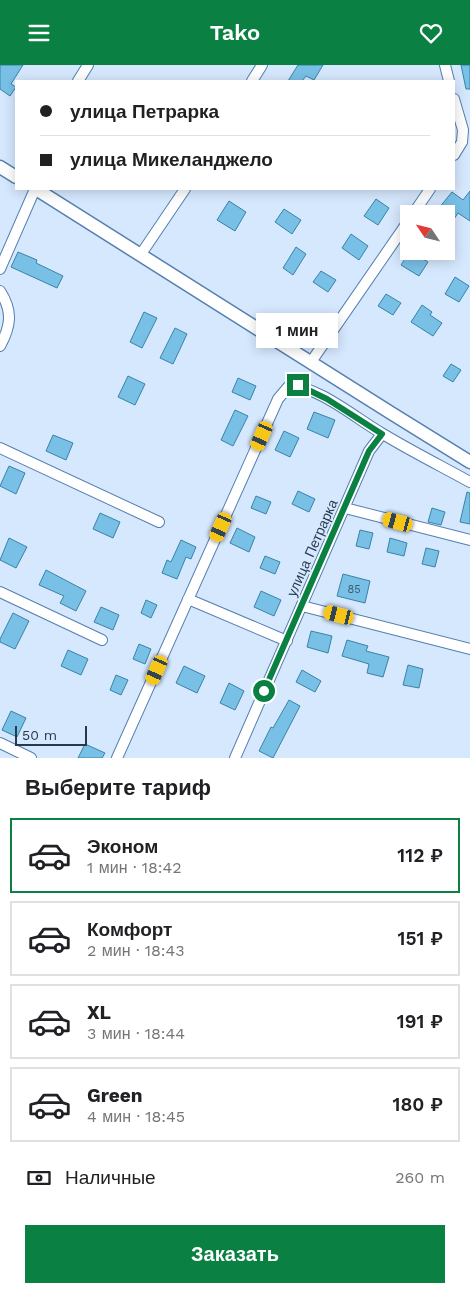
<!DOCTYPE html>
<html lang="ru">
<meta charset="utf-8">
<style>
:root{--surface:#fff;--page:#f2f2f2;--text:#202124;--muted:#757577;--line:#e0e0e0;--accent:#0b8043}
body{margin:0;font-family:"Work Sans",sans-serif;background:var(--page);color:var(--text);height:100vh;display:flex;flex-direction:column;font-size:19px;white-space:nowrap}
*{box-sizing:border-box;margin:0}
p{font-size:16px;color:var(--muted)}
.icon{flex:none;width:28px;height:28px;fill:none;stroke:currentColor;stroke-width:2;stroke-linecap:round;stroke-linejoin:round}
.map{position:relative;height:693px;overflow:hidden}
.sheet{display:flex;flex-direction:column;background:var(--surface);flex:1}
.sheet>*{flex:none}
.top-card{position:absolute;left:15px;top:15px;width:440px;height:110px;border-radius:0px;box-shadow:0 2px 12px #0003;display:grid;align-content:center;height:110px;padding:0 25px;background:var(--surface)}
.needle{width:32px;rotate:305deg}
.tools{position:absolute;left:400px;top:140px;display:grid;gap:10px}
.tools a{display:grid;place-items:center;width:55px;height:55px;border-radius:0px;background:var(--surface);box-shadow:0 2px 12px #0003;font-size:25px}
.scale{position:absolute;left:15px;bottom:12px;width:72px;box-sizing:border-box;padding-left:5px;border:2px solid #27394f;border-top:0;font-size:14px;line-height:18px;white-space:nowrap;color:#27394f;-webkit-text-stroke:4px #d6e8fe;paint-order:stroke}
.end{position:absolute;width:22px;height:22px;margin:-11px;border:6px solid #0b8043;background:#fff;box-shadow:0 0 0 2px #fff}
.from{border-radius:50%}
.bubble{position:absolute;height:35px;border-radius:0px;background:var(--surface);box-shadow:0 2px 12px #0003;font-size:16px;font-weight:600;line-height:35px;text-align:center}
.car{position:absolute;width:15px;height:30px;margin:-15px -8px;border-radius:6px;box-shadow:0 0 4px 1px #0007;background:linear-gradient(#f5c518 24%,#345 0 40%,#f5c518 0 76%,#345 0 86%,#f5c518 0)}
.top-card b{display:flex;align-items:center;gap:18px;height:48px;font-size:19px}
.top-card b+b{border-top:1px solid var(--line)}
.top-card i{width:12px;height:12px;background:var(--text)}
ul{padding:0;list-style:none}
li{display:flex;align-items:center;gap:15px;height:75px;margin:0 10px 8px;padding:0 15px;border:2px solid var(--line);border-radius:0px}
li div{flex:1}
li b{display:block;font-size:19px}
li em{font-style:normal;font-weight:600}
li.selected{border-color:var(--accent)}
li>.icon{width:45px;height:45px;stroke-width:1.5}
h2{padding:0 25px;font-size:22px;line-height:60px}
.pay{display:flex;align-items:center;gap:12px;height:55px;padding:0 25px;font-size:19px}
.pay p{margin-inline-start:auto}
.primary-button{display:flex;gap:10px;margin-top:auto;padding:10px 25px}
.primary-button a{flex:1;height:58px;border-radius:0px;background:var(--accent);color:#fff;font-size:20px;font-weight:600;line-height:58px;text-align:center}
header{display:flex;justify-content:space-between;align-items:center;height:65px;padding:0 25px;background:var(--accent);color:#fff;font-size:22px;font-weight:600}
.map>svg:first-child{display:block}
.building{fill:#79c0e7;stroke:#3a82a6}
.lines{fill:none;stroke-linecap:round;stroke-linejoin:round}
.minor-casing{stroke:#547fb0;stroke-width:12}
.tertiary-casing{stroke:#547fb0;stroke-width:15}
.minor{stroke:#fff;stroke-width:10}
.tertiary{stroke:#fff;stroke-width:12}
.route{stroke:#0b8043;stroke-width:6}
.labels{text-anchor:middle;stroke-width:4;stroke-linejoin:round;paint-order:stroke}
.number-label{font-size:11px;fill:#3c5b75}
.street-label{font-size:14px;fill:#27394f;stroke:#d6e8fe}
</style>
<header><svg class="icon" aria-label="menu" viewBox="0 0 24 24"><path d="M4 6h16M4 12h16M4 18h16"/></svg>Tako<svg class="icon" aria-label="heart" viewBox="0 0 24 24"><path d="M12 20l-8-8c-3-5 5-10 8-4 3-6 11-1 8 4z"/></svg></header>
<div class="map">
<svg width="470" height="693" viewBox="0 0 470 693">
<rect width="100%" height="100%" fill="#d6e8fe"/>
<!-- building -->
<path class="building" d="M0,0H23L11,19L16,22L10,31L0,24Z
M298,0H323L314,15L306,11L302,16H288Z
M461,0H470V24H466Z
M470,126V156L458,148L454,154L439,143L452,127L463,135Z
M376,134L389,143L378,160L364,151Z
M229,136L246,147L235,166L217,155Z
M284,144L301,155L292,169L275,157Z
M351,169L368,181L359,195L342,183Z
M296,182L306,189L293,210L283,203Z
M410,186L428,197L419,211L401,200Z
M18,187L37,195L36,198L63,211L57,223L11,202Z
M321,206L336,215L328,227L313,217Z
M455,212L469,221L459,237L445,229Z
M386,229L401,238L393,250L378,241Z
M422,240L432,247L430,250L442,258L433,271L411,257Z
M144,247L157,253L142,283L130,277Z
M175,263L187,269L173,299L160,293Z
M451,299L461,305L453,317L443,311Z
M128,311L145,319L135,340L118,332Z
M238,313L256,321L250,335L232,327Z
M235,345L248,351L233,381L221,375Z
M314,347L335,355L328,373L307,364Z
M284,366L299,373L290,392L275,385Z
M53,370L73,378L66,395L46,386Z
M9,401L25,408L16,429L0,421Z
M298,426L315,434L309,447L292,439Z
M467,427L470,428V459L460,457Z
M256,431L271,437L266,449L251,443Z
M432,443L445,447L441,460L428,457Z
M100,448L120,457L113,473L93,464Z
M237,463L255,472L249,487L230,478Z
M360,465L373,468L369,484L356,481Z
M9,473L27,482L16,503L0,495Z
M390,473L407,478L404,491L387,487Z
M181,475L196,482L191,494L186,492L177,514L162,508L167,495L171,497Z
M426,483L439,486L435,502L422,499Z
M265,491L280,497L275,509L260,503Z
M46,505L86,526L76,546L60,538L64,531L39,520Z
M343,509L370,516L365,538L337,531Z
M261,526L281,535L274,551L254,542Z
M146,535L157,540L151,553L141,548Z
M101,542L119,550L113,565L94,557Z
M13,548L29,556L15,584L0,577V574Z
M311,566L332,571L328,588L307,582Z
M347,575L368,581L366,586L389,592L383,612L367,608L369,599L342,591Z
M139,579L151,584L145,599L133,594Z
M68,585L88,594L81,610L61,601Z
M408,600L423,604L419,623L403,620Z
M184,601L205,611L197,628L176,618Z
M302,605L321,616L315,627L296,617Z
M116,610L128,615L121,630L110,625Z
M229,618L244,626L235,645L220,638Z
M289,635L300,641L273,693L259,686L271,662L273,663Z
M11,646L26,653L17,672L2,665Z
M85,679L105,688L102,693H78Z"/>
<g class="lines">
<!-- minor casing -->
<g class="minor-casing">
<path id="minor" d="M445,0L449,16
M78,16L88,0
M252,16L262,0
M454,34L463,65L462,77L454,90
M413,149L430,124
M141,189L185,124
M0,204L35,124
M0,226C13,246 11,261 0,281
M311,297L409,155
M0,383L159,457
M345,443L470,475
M0,527L102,575
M188,534L287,576
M302,541L470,584
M0,678L31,693
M117,693L278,334L289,321C317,320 358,355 383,369C411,386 441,401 470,417
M235,693L369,386L382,369"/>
</g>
<!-- tertiary casing -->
<g class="tertiary-casing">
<path id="tertiary" d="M0,102L16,112
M36,124L391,348L470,397"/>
</g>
<!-- minor -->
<use href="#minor" class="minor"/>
<!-- tertiary -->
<use href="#tertiary" class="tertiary"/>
</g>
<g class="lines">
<!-- route -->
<path class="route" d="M264,626L369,386L382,369L327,334L298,320"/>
</g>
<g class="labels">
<!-- number labels -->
<g class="number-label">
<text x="354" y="528">85</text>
</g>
<!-- street labels -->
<g class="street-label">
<text transform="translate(312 483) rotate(-66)" y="5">улица Петрарка</text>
</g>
</g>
</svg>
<div class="tools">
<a><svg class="needle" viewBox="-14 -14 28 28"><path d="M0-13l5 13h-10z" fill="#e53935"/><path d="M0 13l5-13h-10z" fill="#757577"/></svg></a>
</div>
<div class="scale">50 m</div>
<i class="end from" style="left:264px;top:626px"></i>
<i class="end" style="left:298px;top:320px"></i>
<div class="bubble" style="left:256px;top:248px;width:82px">1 мин</div>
<i class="car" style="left:262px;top:371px;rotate:204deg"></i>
<i class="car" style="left:398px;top:457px;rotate:285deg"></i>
<i class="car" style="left:221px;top:462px;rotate:204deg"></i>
<i class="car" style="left:339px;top:550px;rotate:284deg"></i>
<i class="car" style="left:157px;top:605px;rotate:204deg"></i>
<div class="top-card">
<b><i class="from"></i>улица Петрарка</b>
<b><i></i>улица Микеланджело</b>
</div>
</div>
<section class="sheet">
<h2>Выберите тариф</h2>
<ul>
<li class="selected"><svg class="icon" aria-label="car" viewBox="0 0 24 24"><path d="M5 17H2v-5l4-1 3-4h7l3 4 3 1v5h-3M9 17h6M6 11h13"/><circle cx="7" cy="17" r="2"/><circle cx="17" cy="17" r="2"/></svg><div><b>Эконом</b><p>1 мин · 18:42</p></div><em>112 ₽</em></li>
<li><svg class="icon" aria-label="car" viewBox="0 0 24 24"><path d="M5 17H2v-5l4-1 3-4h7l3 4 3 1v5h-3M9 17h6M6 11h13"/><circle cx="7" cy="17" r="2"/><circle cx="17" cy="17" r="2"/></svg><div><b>Комфорт</b><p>2 мин · 18:43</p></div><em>151 ₽</em></li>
<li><svg class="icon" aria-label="car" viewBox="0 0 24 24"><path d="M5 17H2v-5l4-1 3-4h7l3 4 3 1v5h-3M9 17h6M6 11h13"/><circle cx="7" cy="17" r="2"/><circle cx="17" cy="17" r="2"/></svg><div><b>XL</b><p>3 мин · 18:44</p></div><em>191 ₽</em></li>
<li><svg class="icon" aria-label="car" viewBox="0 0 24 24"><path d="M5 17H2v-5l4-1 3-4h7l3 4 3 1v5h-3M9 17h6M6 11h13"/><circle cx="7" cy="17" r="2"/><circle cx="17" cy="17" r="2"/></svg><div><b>Green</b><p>4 мин · 18:45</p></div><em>180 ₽</em></li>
</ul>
<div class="pay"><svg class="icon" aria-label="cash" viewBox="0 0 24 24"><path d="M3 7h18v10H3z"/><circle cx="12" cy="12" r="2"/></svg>Наличные<p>260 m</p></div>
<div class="primary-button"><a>Заказать</a></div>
</section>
